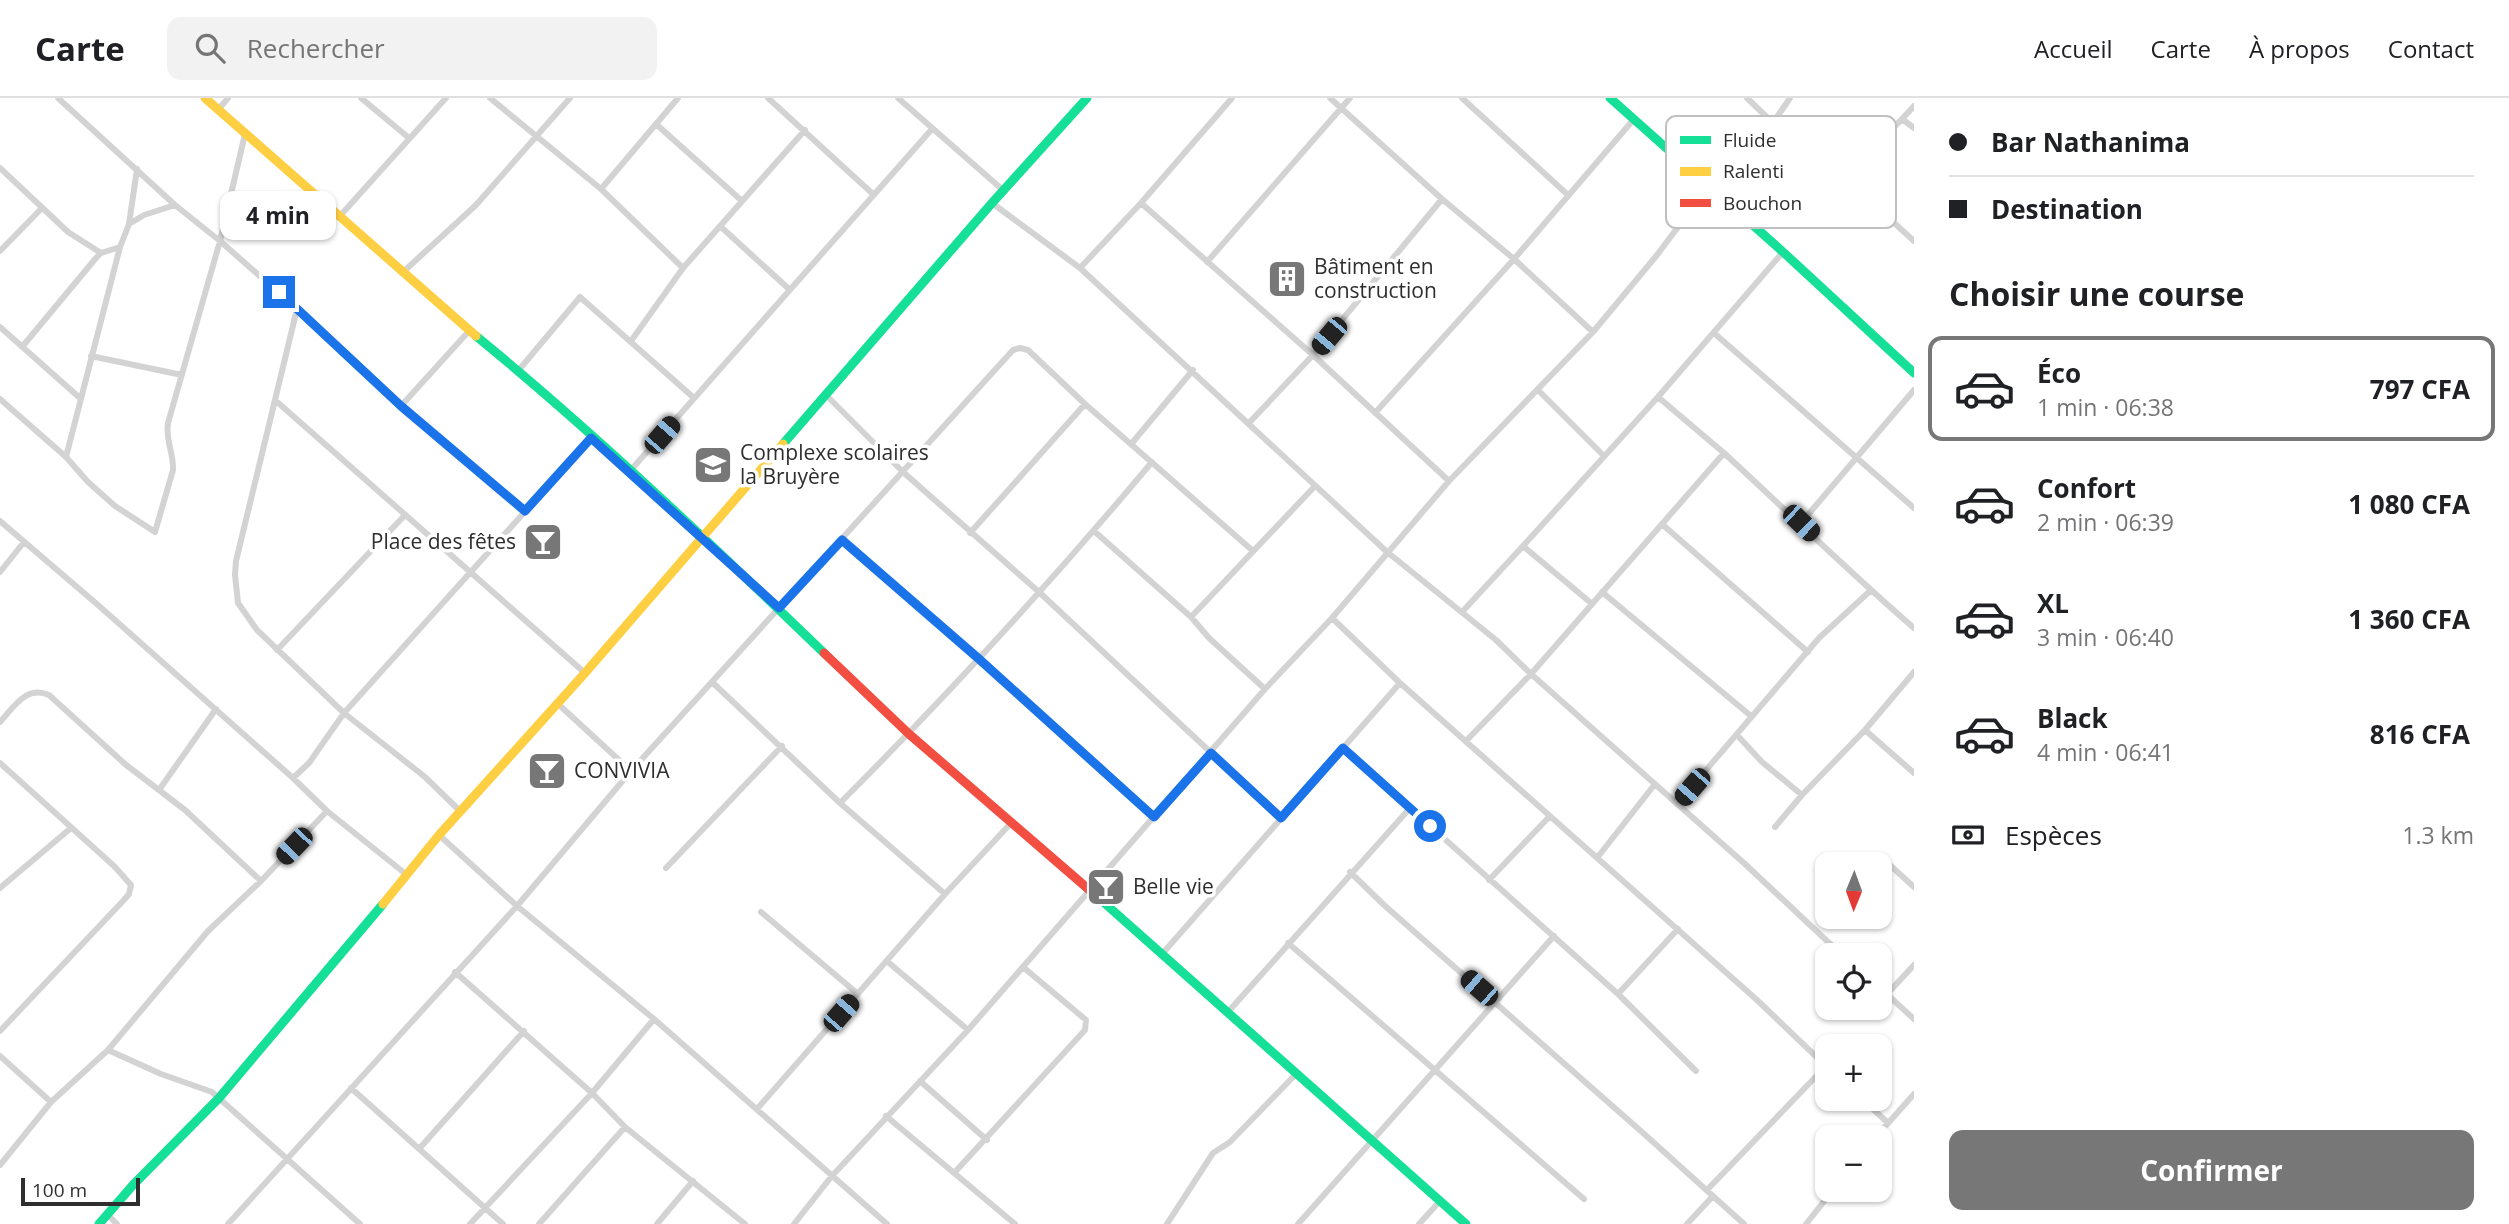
<!DOCTYPE html>
<html lang="fr">
<meta charset="utf-8">
<style>
:root{--surface:#fff;--page:#f2f2f2;--text:#202124;--muted:#757577;--line:#e0e0e0;--accent:#777}
body{margin:0;font-family:"Open Sans",sans-serif;background:var(--page);color:var(--text);height:100vh;display:flex;flex-direction:column;font-size:26px;white-space:nowrap}
*{box-sizing:border-box;margin:0}
p{font-size:23px;color:var(--muted)}
.icon{flex:none;width:38px;height:38px;fill:none;stroke:currentColor;stroke-width:2;stroke-linecap:round;stroke-linejoin:round}
.map{position:relative;flex:1;overflow:hidden}
.sheet{display:flex;flex-direction:column;background:var(--surface);width:595px}
.sheet>*{flex:none}
.banner{display:grid;align-content:center;height:154px;padding:0 35px;background:var(--surface)}
.needle{width:46px;rotate:181deg}
.tools{position:absolute;left:1815px;top:754px;display:grid;gap:14px}
.tools a{display:grid;place-items:center;width:77px;height:77px;border-radius:14px;background:var(--surface);box-shadow:0 2px 5px #0004;font-size:35px}
.scale{position:absolute;left:21px;bottom:18px;width:119px;box-sizing:border-box;padding-left:7px;border:4px solid #2e2e2e;border-top:0;font-size:19px;line-height:24px;white-space:nowrap;color:#2e2e2e;-webkit-text-stroke:5px #fff;paint-order:stroke}
.end{position:absolute;width:32px;height:32px;margin:-16px;border:9px solid #1a73e8;background:#fff;box-shadow:0 0 0 4px #fff}
.from{border-radius:50%}
.bubble{position:absolute;height:49px;border-radius:14px;background:var(--surface);box-shadow:0 2px 5px #0004;font-size:23px;font-weight:700;line-height:49px;text-align:center}
.car{position:absolute;width:21px;height:42px;margin:-21px -10px;border-radius:9px;box-shadow:0 0 5px 2px #0007;background:linear-gradient(#222 24%,#8ab4d8 0 40%,#222 0 76%,#8ab4d8 0 86%,#222 0)}
.banner b{display:flex;align-items:center;gap:24px;height:66px;font-size:26px}
.banner b+b{border-top:2px solid var(--line)}
.banner i{width:18px;height:18px;background:var(--text)}
ul{padding:0;list-style:none}
li{display:flex;align-items:center;gap:21px;height:105px;margin:0 14px 10px;padding:0 21px;border:4px solid transparent;border-radius:14px}
li div{flex:1}
li b{display:block;font-size:26px}
li em{font-style:normal;font-weight:700}
li.selected{border-color:var(--accent)}
li>.icon{width:63px;height:63px;stroke-width:1.5}
h2{padding:0 35px;font-size:32px;line-height:84px}
.pay{display:flex;align-items:center;gap:18px;height:77px;padding:0 35px;font-size:26px}
.pay p{margin-inline-start:auto}
.primary-button{display:flex;gap:14px;margin-top:auto;padding:14px 35px}
.primary-button a{flex:1;height:80px;border-radius:14px;background:var(--accent);color:#fff;font-size:28px;font-weight:700;line-height:80px;text-align:center}
header{display:flex;align-items:center;gap:42px;box-sizing:border-box;height:98px;padding:0 35px;background:var(--surface);border-bottom:2px solid var(--line)}
header strong{font-size:33px}
nav{display:flex;gap:38px;margin-inline-start:auto;font-size:24px}
.search{width:490px;height:63px;background:var(--page);display:flex;align-items:center;gap:18px;box-sizing:border-box;padding:0 24px;border-radius:14px;color:var(--muted);font-size:26px}
main{display:flex;flex:1;min-height:0}
.map>svg:first-child{display:block}
.lines{fill:none;stroke-linecap:round;stroke-linejoin:round}
.street{stroke:#d3d3d3;stroke-width:6}
.fast{stroke:#16e098;stroke-width:9}
.slow{stroke:#ffcf43;stroke-width:9}
.jam{stroke:#f24e42;stroke-width:9}
.route{stroke:#1a73e8;stroke-width:9}
.labels{text-anchor:middle;stroke-width:7;stroke-linejoin:round;paint-order:stroke}
.poi-label{font-size:21px;fill:#2e2e2e;stroke:#fff;text-anchor:start}
.key{fill:#fff;stroke:#c0c0c0;stroke-width:2}
.key-label{font-size:19px;fill:#2e2e2e}
</style>
<header>
<strong>Carte</strong>
<div class="search"><svg class="icon" aria-label="search" viewBox="0 0 24 24"><circle cx="10" cy="10" r="6"/><path d="M15 15l6 6"/></svg>Rechercher</div>
<nav><a>Accueil</a><a>Carte</a><a>À propos</a><a>Contact</a></nav>
</header>
<main>
<div class="map">
<svg width="1914" height="1126" viewBox="0 0 1914 1126">
<rect width="100%" height="100%" fill="#fff"/>
<g class="lines">
<!-- street -->
<path class="street" d="M58,0L175,107L220,143L297,211L401,308L525,413
M361,0L409,40
M490,0L601,91L683,170
M768,0L874,97
M898,0L1004,93
M1330,0L1442,101L1514,161L1593,234
M1462,0L1568,97
M1747,0L1773,25L1845,80L1914,143
M218,12L228,0
M1902,21L1914,8
M656,26L742,103
M0,70L68,134L101,155
M1845,80L1902,21L1914,30
M601,91L678,0
M992,105L1080,170L1386,453L1496,542L1531,576L1745,766L1843,858
M1141,105L1313,257L1449,383
M339,119L446,0
M129,126L144,117L175,107
M720,128L790,192
M0,153L42,110
M1207,164L1350,0
M1080,170L1141,105L1232,0
M402,175L476,107L570,0
M297,211L236,463L235,477L238,505L257,532L344,615L425,679L460,713
M0,229L81,301
M1714,235L1914,410
M631,243L683,170L805,32
M22,249L96,160L101,155L120,149
M91,258L182,277
M518,273L580,199L694,300
M1538,292L1604,358
M826,297L903,374L1039,494L1281,720
M1658,299L1783,154
M0,301L66,359L88,384L115,408L155,434L173,372C174,356 165,341 168,325L220,143L245,36
M276,303L585,575
M401,308L469,233
M1375,315L1514,161L1634,21
M1249,325L1313,257L1442,101
M1132,345L1193,272
M66,359L120,149L129,126L137,71
M630,373L932,31
M0,423L98,507L293,680L327,713L407,777
M1801,425L1914,292
M1663,427L1808,554
M1094,433L1191,519L1209,540L1265,591
M970,435L1085,306
M842,442L979,561L1154,718
M1523,448L1658,299L1724,355
M0,474L24,444
M1602,494L1751,618
M1462,514L1523,448L1591,505
M1191,519L1315,388
M1332,520L1400,585L1757,902L1827,969
M277,552L405,417
M712,584L840,705L945,796
M557,605L631,673
M0,624C14,609 26,587 49,597L125,666L185,712L261,783
M1865,632L1914,574
M1737,637L1762,664L1802,697
M1466,643L1531,576L1724,355C1787,413 1849,474 1914,530
M1343,650L1618,896L1696,973
M0,665L114,768L131,787L129,796L123,803L0,933
M293,680L309,665L344,615L591,340
M159,692L216,611
M840,705C949,596 1053,482 1152,364
M1677,706L1819,540L1870,493
M1775,729L1802,697L1865,632L1914,675
M439,737L517,808L654,921L887,1126
M1881,759L1914,789
M1597,760L1655,686
M666,770L782,648
M1350,774L1384,807L1642,1034L1744,1126
M1489,782L1549,719
M0,790L71,730
M761,814L858,896
M1288,845L1584,1101
M1163,855L1400,585
M888,864L968,932
M455,874L592,995L625,1029L745,1126
M1880,890L1914,921
M1618,896L1678,831
M1887,896L1914,867
M1228,914L1410,710
M108,952L161,976L212,994L360,1126
M0,958L51,1004
M920,983L987,1042
M351,990L503,1126
M1862,1001L1887,1024
M757,1011L945,796L1012,724
M886,1018L1015,1126
M1875,1040L1914,996
M419,1051L524,933
M0,1067L51,1004L108,952L208,833L261,783L327,713
M955,1074L1085,932L1086,922L1023,869
M1707,1092L1826,968
M108,1117L117,1126
M228,1126L517,808L631,673L1013,252L1020,250L1028,252L1085,306L1253,453
M470,1126L592,995L654,921
M539,1126L625,1029
M657,1126L693,1083
M794,1126L831,1079L968,932L1265,591L1332,520L1449,383L1593,234L1657,157L1708,89L1773,25L1790,0
M1167,1126L1213,1055L1230,1044L1296,976
M1298,1126L1554,838
M1419,1126L1440,1103
M1687,1126L1713,1098
M1806,1126L1833,1092"/>
<!-- fast -->
<path class="fast" d="M1610,0L1783,154L1914,275
M476,238C597,337 711,446 824,555
M783,346L992,105L1087,0
M1101,802L1466,1126
M99,1126L133,1087L219,1000L383,806"/>
<!-- slow -->
<path class="slow" d="M205,0L476,238
M383,806L439,737L585,575L783,346"/>
<!-- jam -->
<path class="jam" d="M824,555L909,636L1101,802"/>
</g>
<g class="lines">
<!-- route -->
<path class="route" d="M279,194L401,308L525,413L591,340L779,510L842,442L979,561L1154,719L1211,655L1281,720L1343,650L1430,728"/>
</g>
<!-- icons -->
<defs>
<g id="building-square" transform="scale(2.0125)"><rect x="-9" y="-9" width="18" height="18" rx="4" fill="#777" stroke="#fff"/><path d="M-4-6H4V6H1V3H-1V6H-4ZM-2.5-4.3h1.7v1.8h-1.7ZM.8-4.3h1.7v1.8H.8ZM-2.5-1h1.7V.8h-1.7ZM.8-1h1.7V.8H.8Z" fill="#fff"/></g>
<g id="school-square" transform="scale(2.0125)"><rect x="-9" y="-9" width="18" height="18" rx="4" fill="#777" stroke="#fff"/><path d="M0-5L7-2L0 1L-7-2ZM-4 1L0 2.5L4 1V4Q0 6-4 4Z" fill="#fff"/></g>
<g id="bar-square" transform="scale(2.0125)"><rect x="-9" y="-9" width="18" height="18" rx="4" fill="#777" stroke="#fff"/><path d="M-6-5H6L.8 .8V4.5H3.5V6h-7V4.5H-.8V.8Z" fill="#fff"/></g>
</defs>
<g fill-rule="evenodd">
<use href="#building-square" x="1287" y="181"/>
<use href="#school-square" x="713" y="367"/>
<use href="#bar-square" x="543" y="444"/>
<use href="#bar-square" x="547" y="673"/>
<use href="#bar-square" x="1106" y="789"/>
</g>
<g class="labels">
<!-- poi labels -->
<g class="poi-label">
<text x="1314" y="176">Bâtiment en<tspan x="1314" dy="24">construction</tspan></text>
<text x="740" y="362">Complexe scolaires<tspan x="740" dy="24">la Bruyère</tspan></text>
<text x="516" y="451" text-anchor="end">Place des fêtes</text>
<text x="574" y="680">CONVIVIA</text>
<text x="1133" y="796">Belle vie</text>
</g>
</g>
<!-- legend -->
<rect x="1666" y="18" width="230" height="112" rx="10" class="key"/>
<rect x="1680" y="38" width="31" height="8" fill="#16e098"/>
<rect x="1680" y="69" width="31" height="9" fill="#ffcf43"/>
<rect x="1680" y="101" width="31" height="8" fill="#f24e42"/>
<g class="key-label">
<text x="1723" y="49">Fluide</text>
<text x="1723" y="80">Ralenti</text>
<text x="1723" y="112">Bouchon</text>
</g>
</svg>
<div class="tools">
<a><svg class="needle" viewBox="-14 -14 28 28"><path d="M0-13l5 13h-10z" fill="#e53935"/><path d="M0 13l5-13h-10z" fill="#757577"/></svg></a>
<a><svg class="icon" aria-label="locate" viewBox="0 0 24 24"><circle cx="12" cy="12" r="6"/><path d="M12 2v4M12 18v4M2 12h4M18 12h4"/></svg></a>
<a>+</a>
<a>−</a>
</div>
<div class="scale">100 m</div>
<i class="end from" style="left:1430px;top:728px"></i>
<i class="end" style="left:279px;top:194px"></i>
<div class="bubble" style="left:220px;top:93px;width:116px">4 min</div>
<i class="car" style="left:1329px;top:238px;rotate:220deg"></i>
<i class="car" style="left:662px;top:337px;rotate:41deg"></i>
<i class="car" style="left:1801px;top:425px;rotate:134deg"></i>
<i class="car" style="left:1692px;top:689px;rotate:221deg"></i>
<i class="car" style="left:294px;top:748px;rotate:224deg"></i>
<i class="car" style="left:1479px;top:890px;rotate:311deg"></i>
<i class="car" style="left:841px;top:915px;rotate:41deg"></i>
</div>
<section class="sheet">
<div class="banner">
<b><i class="from"></i>Bar Nathanima</b>
<b><i></i>Destination</b>
</div>
<h2>Choisir une course</h2>
<ul>
<li class="selected"><svg class="icon" aria-label="car" viewBox="0 0 24 24"><path d="M5 17H2v-5l4-1 3-4h7l3 4 3 1v5h-3M9 17h6M6 11h13"/><circle cx="7" cy="17" r="2"/><circle cx="17" cy="17" r="2"/></svg><div><b>Éco</b><p>1 min · 06:38</p></div><em>797 CFA</em></li>
<li><svg class="icon" aria-label="car" viewBox="0 0 24 24"><path d="M5 17H2v-5l4-1 3-4h7l3 4 3 1v5h-3M9 17h6M6 11h13"/><circle cx="7" cy="17" r="2"/><circle cx="17" cy="17" r="2"/></svg><div><b>Confort</b><p>2 min · 06:39</p></div><em>1 080 CFA</em></li>
<li><svg class="icon" aria-label="car" viewBox="0 0 24 24"><path d="M5 17H2v-5l4-1 3-4h7l3 4 3 1v5h-3M9 17h6M6 11h13"/><circle cx="7" cy="17" r="2"/><circle cx="17" cy="17" r="2"/></svg><div><b>XL</b><p>3 min · 06:40</p></div><em>1 360 CFA</em></li>
<li><svg class="icon" aria-label="car" viewBox="0 0 24 24"><path d="M5 17H2v-5l4-1 3-4h7l3 4 3 1v5h-3M9 17h6M6 11h13"/><circle cx="7" cy="17" r="2"/><circle cx="17" cy="17" r="2"/></svg><div><b>Black</b><p>4 min · 06:41</p></div><em>816 CFA</em></li>
</ul>
<div class="pay"><svg class="icon" aria-label="cash" viewBox="0 0 24 24"><path d="M3 7h18v10H3z"/><circle cx="12" cy="12" r="2"/></svg>Espèces<p>1.3 km</p></div>
<div class="primary-button"><a>Confirmer</a></div>
</section>
</main>
